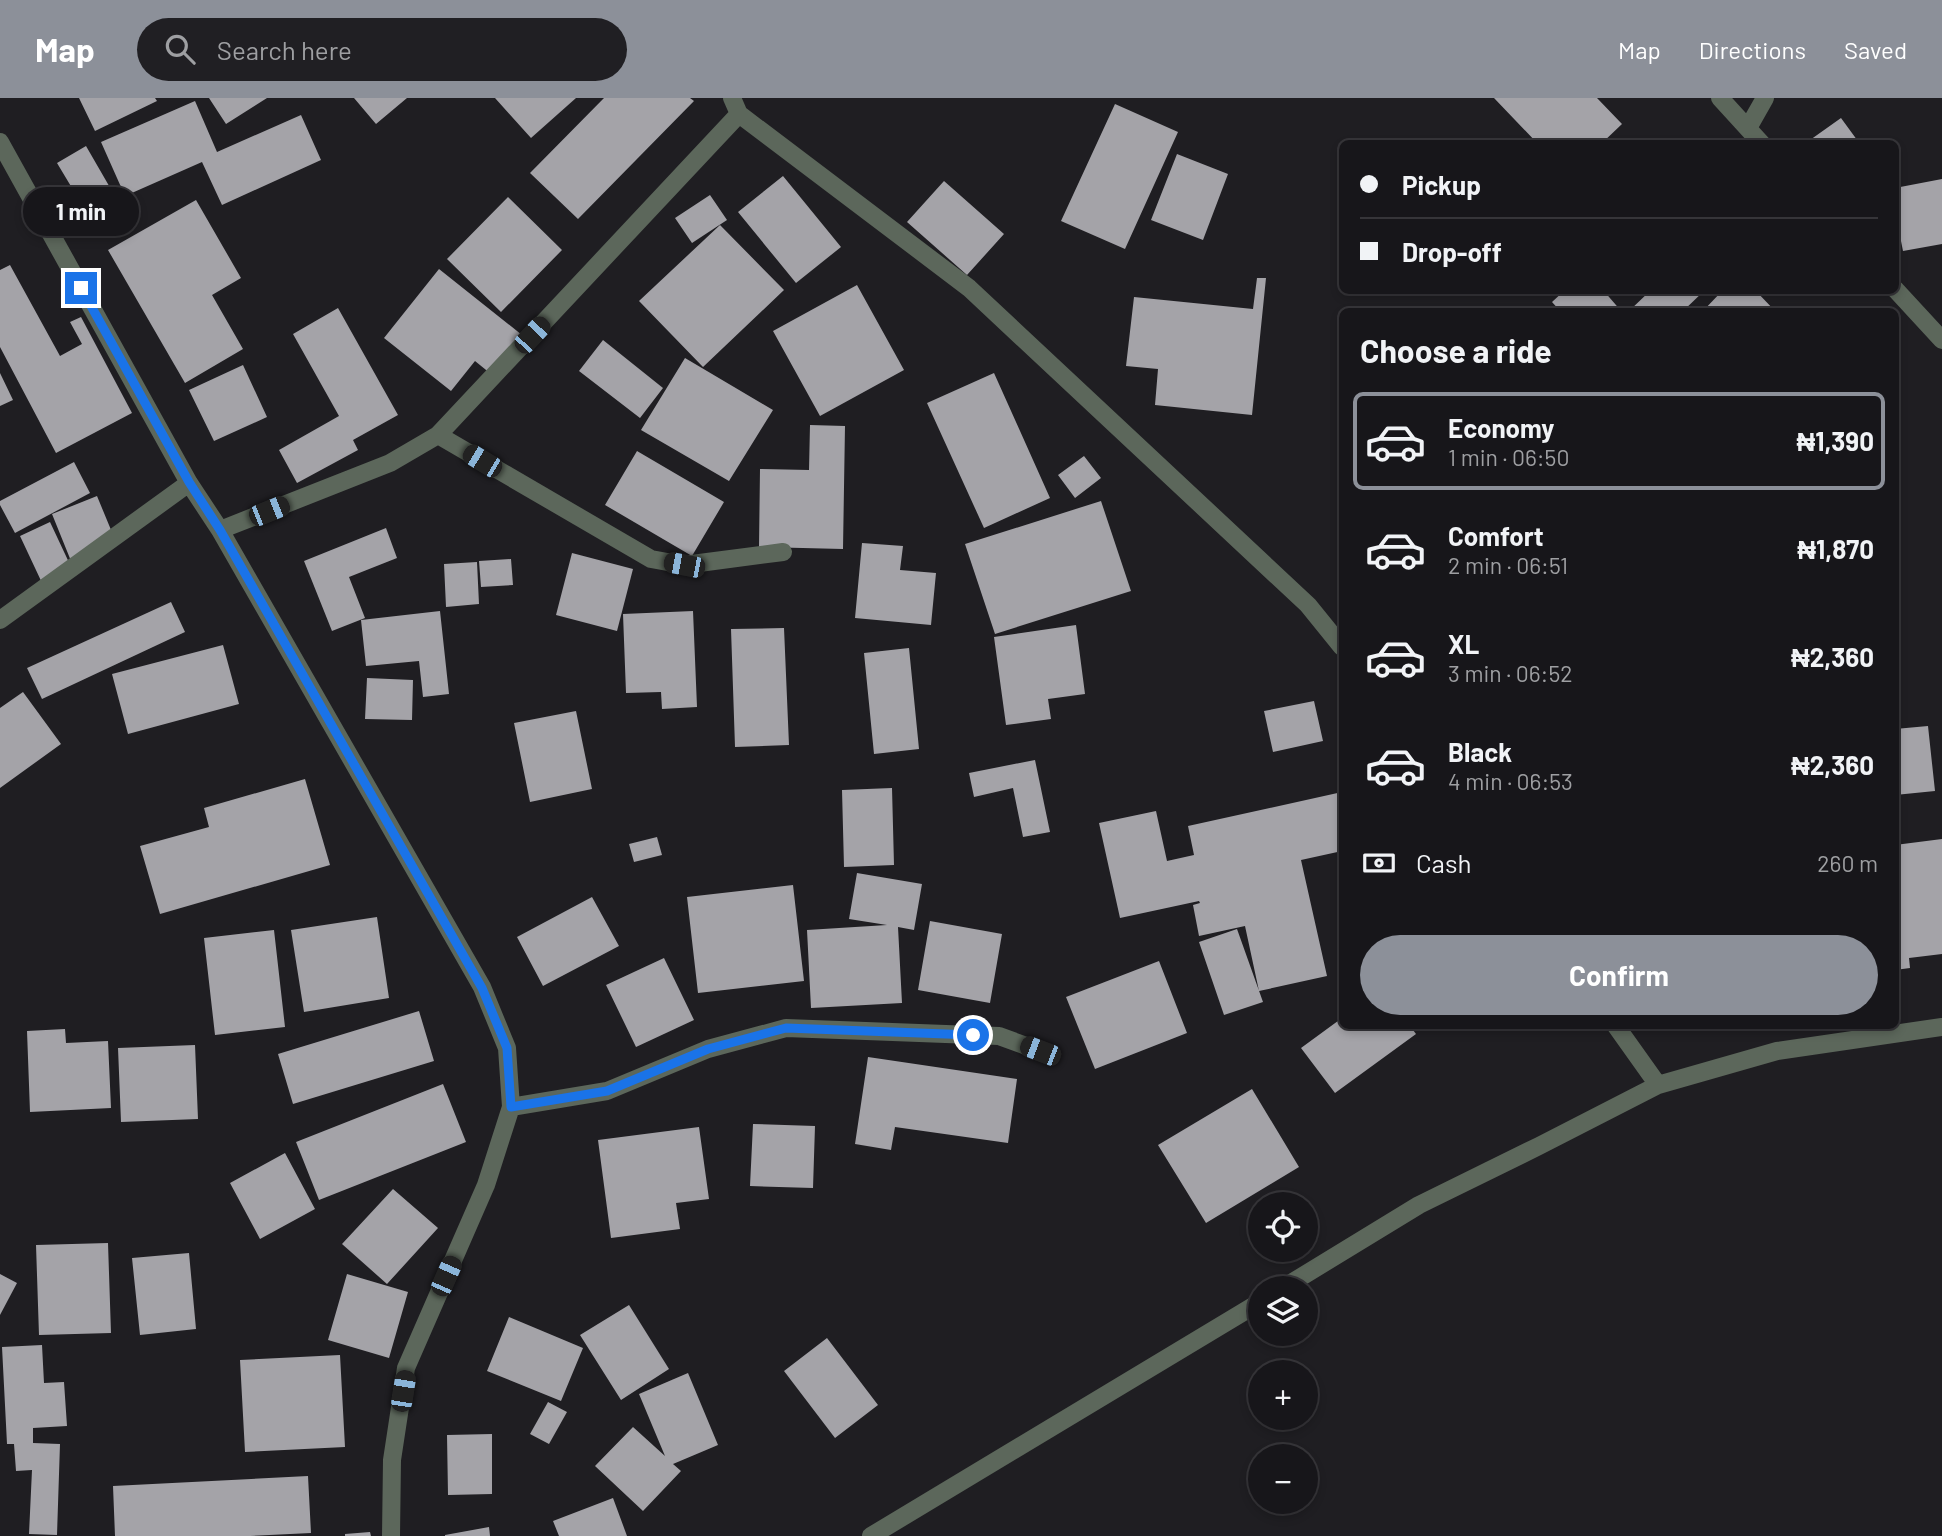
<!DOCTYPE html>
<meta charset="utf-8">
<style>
:root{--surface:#17161a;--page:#201f23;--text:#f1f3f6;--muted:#9e9fa2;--line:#363539;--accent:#8c9099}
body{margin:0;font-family:Barlow,sans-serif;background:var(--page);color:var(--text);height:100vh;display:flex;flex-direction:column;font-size:26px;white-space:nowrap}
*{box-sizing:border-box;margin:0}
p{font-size:23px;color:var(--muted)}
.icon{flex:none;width:38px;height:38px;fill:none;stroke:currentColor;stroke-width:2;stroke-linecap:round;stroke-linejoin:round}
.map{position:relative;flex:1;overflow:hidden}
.drawer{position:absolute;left:1339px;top:210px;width:560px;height:721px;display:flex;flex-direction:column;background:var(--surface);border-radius:10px;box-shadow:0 4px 10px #0003,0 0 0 2px var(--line)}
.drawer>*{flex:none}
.hud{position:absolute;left:1339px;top:42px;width:560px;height:154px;border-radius:10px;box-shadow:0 4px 10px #0003,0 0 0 2px var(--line);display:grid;align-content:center;height:154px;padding:0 21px;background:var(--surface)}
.tools{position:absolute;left:1248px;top:1094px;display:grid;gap:14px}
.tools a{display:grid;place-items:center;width:70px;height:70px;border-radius:50%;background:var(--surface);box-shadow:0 4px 10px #0003,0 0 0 2px var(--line);font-size:35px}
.end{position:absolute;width:32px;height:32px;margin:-16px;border:9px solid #1a73e8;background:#fff;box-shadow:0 0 0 4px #fff}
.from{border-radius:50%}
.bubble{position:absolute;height:49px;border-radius:24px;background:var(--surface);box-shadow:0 4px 10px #0003,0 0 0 2px var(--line);font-size:23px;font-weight:700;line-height:49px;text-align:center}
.car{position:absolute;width:21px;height:42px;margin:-21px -10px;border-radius:9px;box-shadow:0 0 5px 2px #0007;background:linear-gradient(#222 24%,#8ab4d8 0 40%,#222 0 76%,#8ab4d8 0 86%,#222 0)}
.hud b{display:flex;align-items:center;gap:24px;height:66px;font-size:26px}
.hud b+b{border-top:2px solid var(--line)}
.hud i{width:18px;height:18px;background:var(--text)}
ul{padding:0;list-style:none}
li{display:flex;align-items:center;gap:21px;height:98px;margin:0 14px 10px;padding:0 7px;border:4px solid transparent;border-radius:10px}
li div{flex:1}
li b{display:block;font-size:26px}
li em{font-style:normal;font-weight:700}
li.selected{border-color:var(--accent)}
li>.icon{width:63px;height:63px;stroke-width:1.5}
h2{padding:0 21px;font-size:32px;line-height:84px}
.pay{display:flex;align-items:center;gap:18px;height:77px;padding:0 21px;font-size:26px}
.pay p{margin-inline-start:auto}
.cta{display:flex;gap:14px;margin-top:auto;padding:14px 21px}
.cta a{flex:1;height:80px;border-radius:42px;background:var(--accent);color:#fff;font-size:28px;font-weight:700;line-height:80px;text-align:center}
header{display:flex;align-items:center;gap:42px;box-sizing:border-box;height:98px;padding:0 35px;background:var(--accent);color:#fff}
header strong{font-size:33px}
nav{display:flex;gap:38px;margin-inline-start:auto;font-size:24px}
.search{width:490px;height:63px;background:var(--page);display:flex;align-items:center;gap:18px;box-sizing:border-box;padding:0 24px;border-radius:38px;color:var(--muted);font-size:26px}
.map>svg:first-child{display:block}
.building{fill:#a4a3a8}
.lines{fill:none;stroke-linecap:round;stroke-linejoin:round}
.minor{stroke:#5c675b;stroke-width:18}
.route{stroke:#1a73e8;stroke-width:9}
</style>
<header>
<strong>Map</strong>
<div class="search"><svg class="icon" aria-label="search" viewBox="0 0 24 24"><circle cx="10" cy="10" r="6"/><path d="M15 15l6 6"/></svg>Search here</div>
<nav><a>Map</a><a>Directions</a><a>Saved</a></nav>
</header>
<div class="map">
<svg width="1942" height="1438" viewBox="0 0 1942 1438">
<rect width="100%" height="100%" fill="#1f1e22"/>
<!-- building -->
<path class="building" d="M79,0H155L157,3L95,33Z
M209,0H267L226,26Z
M354,0H407L376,26Z
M495,0H576L531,40Z
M604,0H690L694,3L578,121L530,75Z
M1494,0H1597L1622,26L1601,46H1538Z
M195,3L217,54L301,17L321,62L222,107L202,64L125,98L101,44Z
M1115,6L1178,34L1125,151L1061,123Z
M1841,20L1860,46H1813L1810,42Z
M86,48L112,93L84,110L57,65Z
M1177,56L1228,76L1203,142L1151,122Z
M783,78L841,149L796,185L738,114Z
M1942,81V146L1903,153L1895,113V90Z
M944,83L1004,136L967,177L907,124Z
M710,97L727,122L692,145L675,120Z
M508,99L562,152L501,214L447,161Z
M196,102L241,180L212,197L243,251L185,285L108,152Z
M720,127L784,192L703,269L639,203Z
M10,167L60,258L82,246L70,224L81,219L132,315L56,355L0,249V172Z
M439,171L522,237L491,276L475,263L451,293L384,240Z
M1257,180H1266L1252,317L1155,307L1158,271L1126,268L1134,199L1253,211Z
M857,187L904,272L820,318L773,233Z
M1565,192H1603L1622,214H1561L1552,204Z
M1651,192H1705L1682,214H1628Z
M1723,192H1755L1776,214H1702Z
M338,210L398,317L353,342L358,352L297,385L279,352L339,318L293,236Z
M603,242L663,290L640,320L579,273Z
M685,260L773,312L729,383L641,332Z
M243,267L267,319L214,343L189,292Z
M0,275L13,302L0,308Z
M994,275L1050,400L984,430L927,305Z
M810,327L845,328L843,451L759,449L760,371L809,372Z
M637,353L724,404L692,458L605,407Z
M1084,358L1101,380L1075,400L1058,377Z
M74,364L90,395L15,435L0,407V403Z
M97,398L116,444L71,463L52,416Z
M1101,403L1131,493L995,536L965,446Z
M50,424L73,473L43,487L20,438Z
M386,430L397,460L349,479L365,520L332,533L304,463Z
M862,445L903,448L900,472L936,475L931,527L855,520Z
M572,455L633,471L617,533L556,517Z
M511,461L513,487L481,489L479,463Z
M477,464L479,506L446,509L444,466Z
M171,504L185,534L42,601L27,570Z
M440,513L449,596L423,599L419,563L366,568L361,522Z
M693,513L697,609L662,611L661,594L626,595L623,516Z
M1076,527L1085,596L1048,601L1051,621L1006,627L994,539Z
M784,530L789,647L735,649L731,531Z
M223,547L239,606L128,636L112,576Z
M909,550L919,651L874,656L864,555Z
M367,580L413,582L412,622L365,621Z
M23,594L61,646L0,690V610Z
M1314,603L1323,643L1273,654L1264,613Z
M576,613L592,691L530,704L514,625Z
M1928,628L1935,693L1895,697V631Z
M1035,662L1050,734L1023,739L1013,690L974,699L969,675Z
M305,681L330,767L160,816L140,748L209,729L204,710Z
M892,690L894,767L844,769L842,692Z
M1342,694V753L1301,762L1327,878L1259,893L1245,828L1199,838L1193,807L1200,805L1199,803L1120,820L1099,725L1156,713L1167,763L1194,757L1188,728Z
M657,739L662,757L634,764L629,746Z
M1942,741V856L1909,860L1910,870L1895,872V747Z
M857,775L922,786L914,832L898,829L902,905L811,910L807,832L887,827L849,821Z
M793,787L804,883L698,895L687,799Z
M592,799L619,848L543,888L517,839Z
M377,819L389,900L304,914L291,832Z
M930,823L1002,836L990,905L918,892Z
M1237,831L1263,904L1224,917L1199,844Z
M274,832L285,929L215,937L204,840Z
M664,860L694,922L636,949L606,887Z
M1159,863L1187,935L1095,971L1066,899Z
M419,913L434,963L293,1006L278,956Z
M1342,920V928H1410L1416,936L1335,995L1301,950Z
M65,931L66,945L108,943L111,1010L30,1014L27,933Z
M195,947L198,1021L121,1024L118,950Z
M868,959L1017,981L1008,1045L895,1029L891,1052L855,1046Z
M443,986L466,1044L319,1102L296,1044Z
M1252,991L1299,1069L1206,1125L1158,1047Z
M753,1026L815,1028L813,1090L750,1088Z
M699,1029L709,1101L676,1105L680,1131L611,1140L598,1042Z
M285,1055L315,1111L260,1141L230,1085Z
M393,1091L438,1130L387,1186L342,1146Z
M108,1145L111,1235L39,1237L36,1147Z
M189,1155L196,1231L140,1237L132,1160Z
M0,1176L17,1185L0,1217Z
M347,1176L408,1194L389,1260L328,1242Z
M629,1207L669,1271L621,1302L580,1237Z
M509,1219L583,1250L561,1303L487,1273Z
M827,1240L878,1307L835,1340L784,1273Z
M42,1247L44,1285L64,1284L67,1328L33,1330V1345L60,1346L57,1437L29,1436L32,1372L16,1373L14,1346H7L2,1249Z
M340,1257L345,1349L245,1354L240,1262Z
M688,1275L718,1347L673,1366L681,1373L643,1413L595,1368L633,1329L665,1358L639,1296Z
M548,1304L567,1314L549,1346L530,1336Z
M492,1336V1396L448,1397L447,1337Z
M308,1378L311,1435L250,1438H115L113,1388Z
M613,1400L627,1438H559L553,1423Z
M489,1429L490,1438H445V1437Z
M370,1434L371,1438H345V1436Z"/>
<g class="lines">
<!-- minor -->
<path class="minor" d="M732,0L739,16L969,190L1308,507L1342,549
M1720,0L1762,46
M1748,30L1765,0
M0,44L189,385L220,432L482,889L507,950L511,1009L486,1087L406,1270L392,1362L391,1438
M1895,191L1942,242
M438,337L651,461L684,467L783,454
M220,432L390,365L438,337L739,16
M0,522L189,385
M1616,928L1658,987
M511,1009L607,993L708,951L786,930L999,938L1040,953
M1283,1190L1419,1107L1539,1048L1658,987L1777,953L1942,929
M871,1438L1260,1204"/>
</g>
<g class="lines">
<!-- route -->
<path class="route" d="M81,190L189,384L220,432L482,890L507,950L511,1009L607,993L708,951L786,930L973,937"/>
</g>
</svg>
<div class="tools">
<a><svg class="icon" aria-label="locate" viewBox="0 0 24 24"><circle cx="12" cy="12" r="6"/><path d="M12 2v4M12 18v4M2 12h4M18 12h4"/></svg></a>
<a><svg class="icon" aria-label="layers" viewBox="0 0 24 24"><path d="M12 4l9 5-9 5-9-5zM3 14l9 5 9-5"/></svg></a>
<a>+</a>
<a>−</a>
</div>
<i class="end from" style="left:973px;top:937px"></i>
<i class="end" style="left:81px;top:190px"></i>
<div class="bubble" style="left:23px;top:89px;width:116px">1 min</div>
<i class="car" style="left:532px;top:237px;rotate:43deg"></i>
<i class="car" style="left:482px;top:363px;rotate:301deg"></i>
<i class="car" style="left:269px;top:413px;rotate:68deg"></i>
<i class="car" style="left:684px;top:467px;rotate:281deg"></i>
<i class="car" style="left:1040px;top:953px;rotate:291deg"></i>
<i class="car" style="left:446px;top:1178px;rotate:24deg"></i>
<i class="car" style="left:403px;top:1293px;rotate:9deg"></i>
<div class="hud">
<b><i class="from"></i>Pickup</b>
<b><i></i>Drop-off</b>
</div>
<section class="drawer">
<h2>Choose a ride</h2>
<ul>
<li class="selected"><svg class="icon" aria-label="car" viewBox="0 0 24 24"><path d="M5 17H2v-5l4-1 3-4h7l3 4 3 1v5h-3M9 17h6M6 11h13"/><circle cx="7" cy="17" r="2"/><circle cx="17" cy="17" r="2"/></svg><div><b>Economy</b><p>1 min · 06:50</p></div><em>₦1,390</em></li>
<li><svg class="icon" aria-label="car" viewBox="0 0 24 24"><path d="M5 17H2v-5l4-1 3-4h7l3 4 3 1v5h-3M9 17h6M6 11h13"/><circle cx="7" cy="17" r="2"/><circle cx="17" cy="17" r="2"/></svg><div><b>Comfort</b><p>2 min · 06:51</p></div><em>₦1,870</em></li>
<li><svg class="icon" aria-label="car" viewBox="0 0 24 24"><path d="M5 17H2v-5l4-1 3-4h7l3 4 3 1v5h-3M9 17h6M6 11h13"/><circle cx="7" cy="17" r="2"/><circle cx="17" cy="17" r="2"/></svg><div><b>XL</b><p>3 min · 06:52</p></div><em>₦2,360</em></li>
<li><svg class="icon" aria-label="car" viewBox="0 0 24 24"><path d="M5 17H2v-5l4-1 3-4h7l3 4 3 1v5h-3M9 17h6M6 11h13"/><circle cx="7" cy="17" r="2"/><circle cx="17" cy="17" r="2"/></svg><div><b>Black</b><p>4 min · 06:53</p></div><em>₦2,360</em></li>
</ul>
<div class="pay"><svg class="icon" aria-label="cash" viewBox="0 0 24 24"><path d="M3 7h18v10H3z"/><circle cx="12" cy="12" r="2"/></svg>Cash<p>260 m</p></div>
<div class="cta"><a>Confirm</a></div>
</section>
</div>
